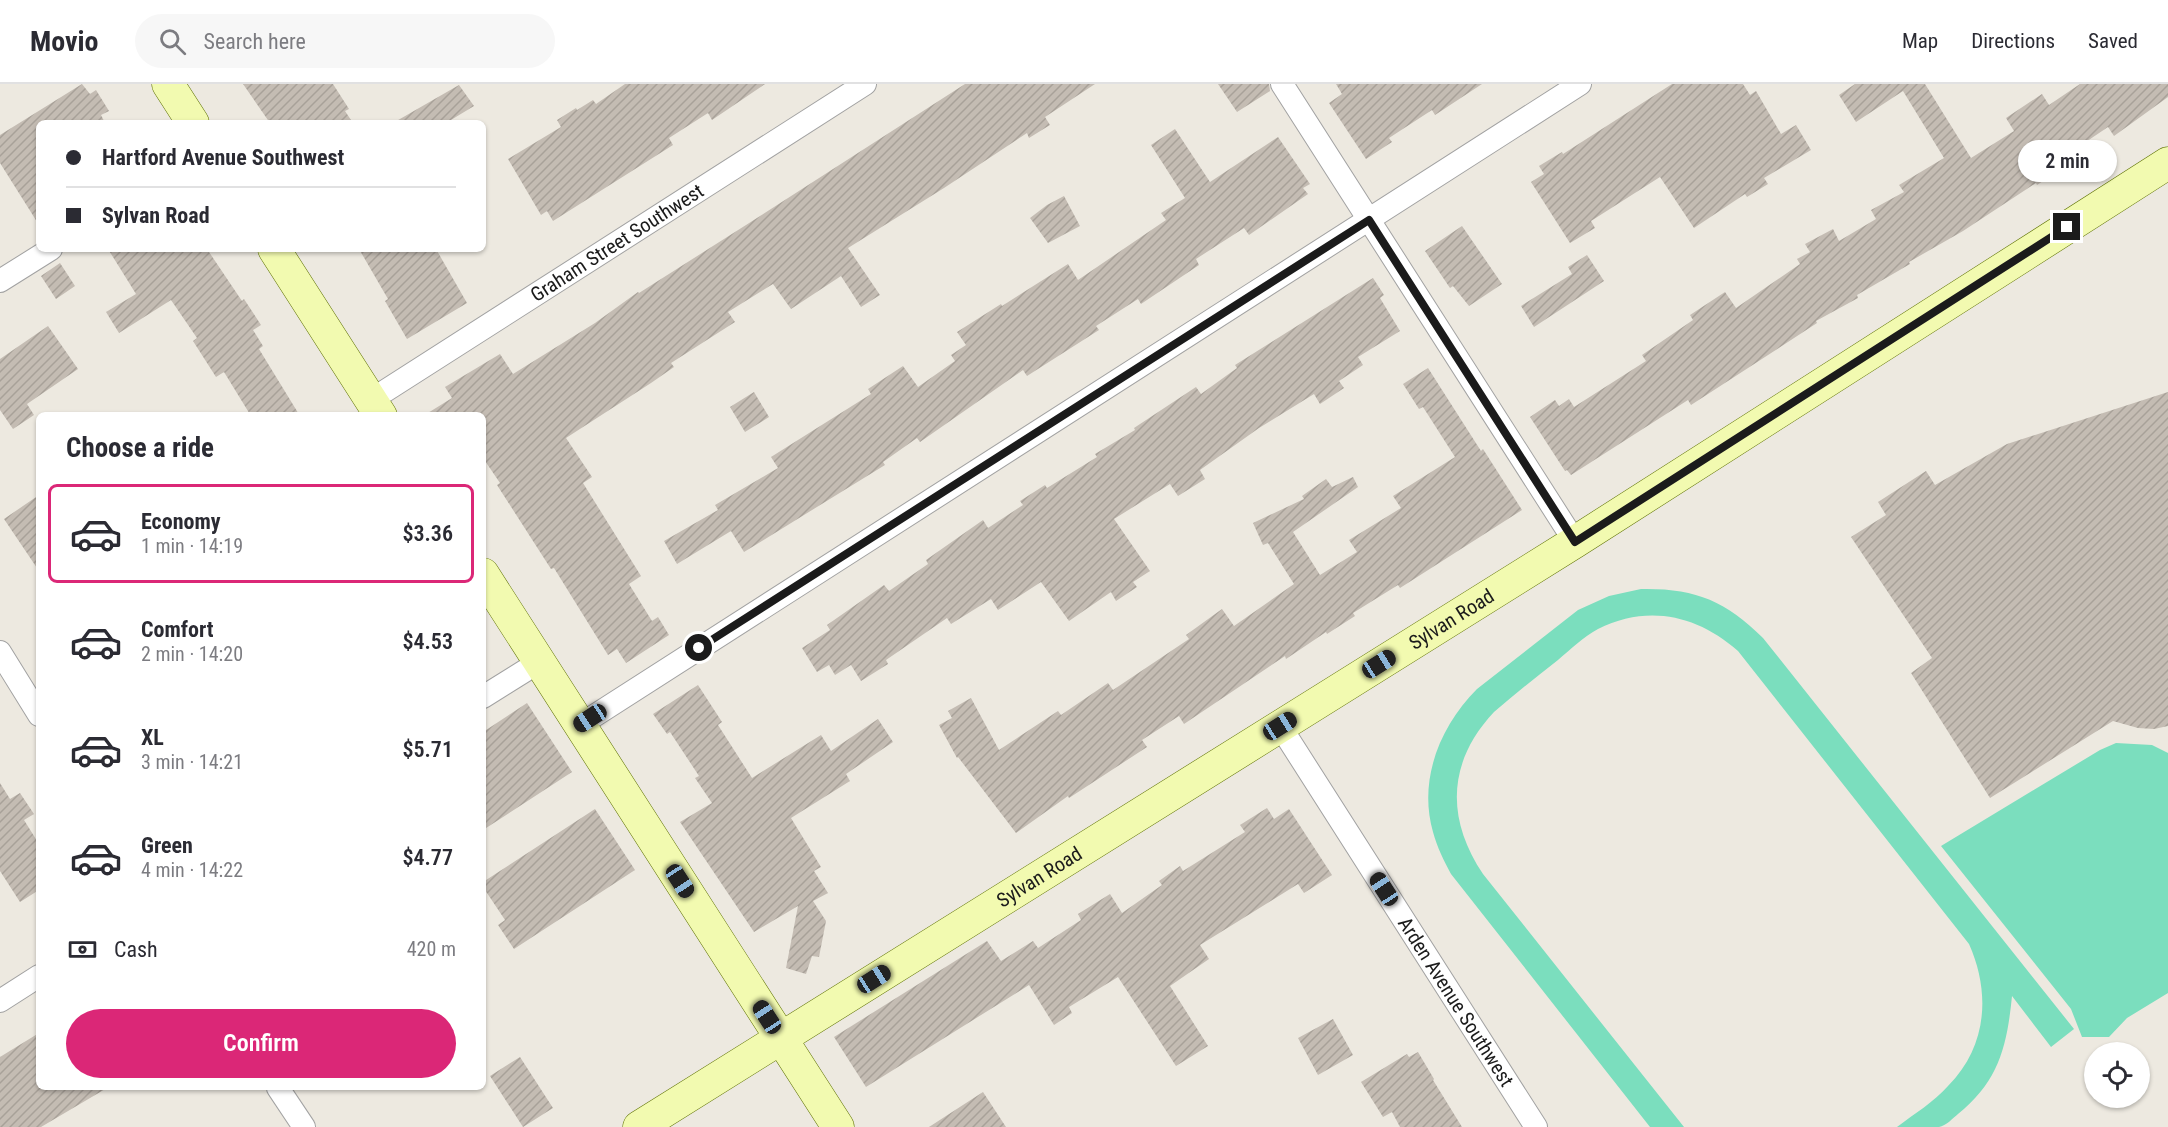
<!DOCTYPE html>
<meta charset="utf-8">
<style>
:root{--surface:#fff;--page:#f7f7f7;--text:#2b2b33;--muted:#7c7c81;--line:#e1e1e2;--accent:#db2777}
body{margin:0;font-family:"Roboto Condensed",sans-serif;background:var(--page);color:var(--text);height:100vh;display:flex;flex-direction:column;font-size:22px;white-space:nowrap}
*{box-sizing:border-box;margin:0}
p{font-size:20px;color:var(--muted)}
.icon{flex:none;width:33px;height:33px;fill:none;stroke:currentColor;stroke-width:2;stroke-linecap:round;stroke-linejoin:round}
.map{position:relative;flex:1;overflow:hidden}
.details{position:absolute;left:36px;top:328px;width:450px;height:678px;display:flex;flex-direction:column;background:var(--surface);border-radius:9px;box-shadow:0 2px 4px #0004}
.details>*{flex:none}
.banner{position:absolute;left:36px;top:36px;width:450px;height:132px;border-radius:9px;box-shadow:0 2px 4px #0004;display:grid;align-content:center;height:132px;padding:0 30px;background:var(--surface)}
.controls{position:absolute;left:2084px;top:958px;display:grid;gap:12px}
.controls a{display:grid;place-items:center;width:66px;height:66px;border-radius:50%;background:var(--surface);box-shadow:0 2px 4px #0004;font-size:30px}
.end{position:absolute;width:27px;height:27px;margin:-14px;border:8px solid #1b1b1b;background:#fff;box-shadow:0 0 0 3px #fff}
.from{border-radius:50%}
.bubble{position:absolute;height:42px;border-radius:21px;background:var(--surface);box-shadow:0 2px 4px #0004;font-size:20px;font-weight:600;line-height:42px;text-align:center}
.car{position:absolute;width:18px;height:36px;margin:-18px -9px;border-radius:8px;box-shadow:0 0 4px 2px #0007;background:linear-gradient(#222 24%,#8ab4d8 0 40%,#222 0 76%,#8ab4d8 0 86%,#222 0)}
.banner b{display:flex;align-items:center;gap:21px;height:57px;font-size:22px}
.banner b+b{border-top:2px solid var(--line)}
.banner i{width:15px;height:15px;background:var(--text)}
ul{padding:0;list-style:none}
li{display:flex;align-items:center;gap:18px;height:99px;margin:0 12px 9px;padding:0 18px;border:3px solid transparent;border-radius:9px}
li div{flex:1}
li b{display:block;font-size:22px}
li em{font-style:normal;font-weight:600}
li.selected{border-color:var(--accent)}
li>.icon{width:54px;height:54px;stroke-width:1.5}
h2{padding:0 30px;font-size:27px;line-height:72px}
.pay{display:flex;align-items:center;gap:15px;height:66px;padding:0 30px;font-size:22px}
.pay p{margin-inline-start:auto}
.primary-button{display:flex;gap:12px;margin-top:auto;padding:12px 30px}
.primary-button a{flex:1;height:69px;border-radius:36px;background:var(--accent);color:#fff;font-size:24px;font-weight:600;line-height:69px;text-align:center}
header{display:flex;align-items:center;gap:36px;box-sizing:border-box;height:84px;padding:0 30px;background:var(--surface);border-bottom:2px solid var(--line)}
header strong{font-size:28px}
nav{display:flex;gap:33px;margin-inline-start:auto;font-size:21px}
.search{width:420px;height:54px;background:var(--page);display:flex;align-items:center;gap:15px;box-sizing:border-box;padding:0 21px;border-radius:33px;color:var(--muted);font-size:22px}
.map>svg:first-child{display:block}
.pitch{fill:#7bdebe}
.building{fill:url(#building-hatch)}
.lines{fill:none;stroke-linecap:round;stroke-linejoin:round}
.street-casing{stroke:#a2a2a2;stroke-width:24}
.secondary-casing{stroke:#5e7103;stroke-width:33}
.street{stroke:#fff;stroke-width:22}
.secondary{stroke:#f2fab0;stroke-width:32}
.route{stroke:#1b1b1b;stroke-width:8}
.labels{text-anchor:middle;stroke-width:5;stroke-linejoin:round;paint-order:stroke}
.street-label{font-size:20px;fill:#1b1b1b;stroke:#fff}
</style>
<header>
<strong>Movio</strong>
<div class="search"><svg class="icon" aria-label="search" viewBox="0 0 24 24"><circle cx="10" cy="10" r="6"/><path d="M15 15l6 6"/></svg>Search here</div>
<nav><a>Map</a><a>Directions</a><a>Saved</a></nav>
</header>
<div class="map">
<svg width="2168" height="1043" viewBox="0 0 2168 1043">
<defs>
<pattern id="building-hatch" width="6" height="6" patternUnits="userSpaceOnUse" patternTransform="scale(1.5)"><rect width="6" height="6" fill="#c4bcb3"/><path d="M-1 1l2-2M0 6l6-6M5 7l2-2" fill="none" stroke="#a8a199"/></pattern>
</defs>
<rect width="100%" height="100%" fill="#ede9e0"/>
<!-- pitch -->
<path class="pitch" d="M1641,505C1694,504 1725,516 1763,554L2074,945L2051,963L2012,912C2007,962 1999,997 1958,1030C1953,1034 1946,1042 1939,1043C1926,1043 1911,1043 1897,1043C1914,1030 1934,1018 1948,1002C1987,963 1991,909 1969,860L1738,567C1697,531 1648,520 1598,545C1583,553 1571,565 1558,576C1536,593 1515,610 1494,628C1447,678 1446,735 1483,790L1684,1043H1650L1451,790C1444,777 1437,763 1433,748C1418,696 1440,642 1477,605L1578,526L1609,512Z
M2116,659L2152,661L2168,669V909L2127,934L2109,953H2082L2071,925L1941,762L2100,666Z"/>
<!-- building -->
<path class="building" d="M82,0L90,10L96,6L109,27L101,31L105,39H39V141L0,79V51Z
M243,0H333L349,25L345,27L353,39H270Z
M625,0H765L712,36L708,29L669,54L673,61L553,137L547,127L541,131L508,75L561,43L557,36L576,24L577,26L593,16L596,20Z
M965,0H1095L1045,33L1050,41L1029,54L1027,49L944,104L848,164L880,211L861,223L841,192L791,225L773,200L728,228L735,238L671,279L674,283L651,299L566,354L592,393L583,399L641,492L629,500L652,537L658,533L669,551L626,579L617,565L608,571L554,484L551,485L497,401L500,399L483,374V332H423L452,314L445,303L500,270L513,290L595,239L638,208L639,209L746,141Z
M1218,0H1269L1270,7L1237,28Z
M1336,0H1482L1435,31L1432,26L1389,54L1392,58L1366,75L1329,19L1342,10Z
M1672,0H1743L1750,11L1756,7L1781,50L1796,41L1811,66L1764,94L1768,100L1747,113L1745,110L1694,144L1660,93L1591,137L1595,144L1570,159L1531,98L1544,90L1539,82L1562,68L1563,70Z
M1855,0H1925L1971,74L2014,47L2006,34L2042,10L2049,21L2080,0H2168V13L2114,52L2108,43L2068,70L2073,77L2037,101L2036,99L1963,147L1909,178L1910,180L1857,211L1858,214L1816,237L1817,239L1791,256L1691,321L1688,316L1571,391L1567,386L1565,387L1530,333L1555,316L1559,322L1569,315L1574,323L1646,277L1642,271L1693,236L1690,231L1725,208L1736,224L1800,180L1797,175L1810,168L1805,160L1833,145L1839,157L1876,135L1871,126L1904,108L1899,101L1944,74L1903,7L1856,38L1839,11Z
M459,1L474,22L446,39H393Z
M1175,45L1210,98L1278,53L1310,100L1303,104L1308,110L1249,151L1244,144L1196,175L1199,181L1141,220L1138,215L1096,242L1099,246L1027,292L1023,286L920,358L917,354L883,378L885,381L744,468L731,447L677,480L664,457L718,426L715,421L778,384L771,373L871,310L868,305L903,282L918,303L955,277L951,271L966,261L957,248L1001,220L1002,222L1068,180L1078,196L1166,136L1161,129L1185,114L1151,61Z
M1064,112L1080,142L1048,159L1030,134L1047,121Z
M1462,142L1502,200L1469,222L1453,202L1450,204L1425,167Z
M108,165H207L242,217L244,215L261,241L253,246L263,262L259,265L300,332H251L224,288L216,293L193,257L197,254L171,216L119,249L106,228L136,210Z
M359,165H436L467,219L407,255L385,217L388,215Z
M1587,171L1604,197L1534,243L1521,222L1572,190L1568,183Z
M60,179L75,202L56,215L41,192Z
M1373,194L1384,211L1380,214L1400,247L1358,273L1363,281L1339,297L1344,304L1320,320L1314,310L1259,344L1200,386L1205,395L1178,412L1170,400L1114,435L1150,487L1133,498L1137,503L1116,517L1111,508L1069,537L1041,498L998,526L991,515L951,540L947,534L886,576L888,580L861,597L851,581L835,591L829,581L817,588L802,564L830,546L827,541L884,501L889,507L928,480L926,476L983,436L988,444L1023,421L1020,417L1045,401L1047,404L1097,373L1095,370L1135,346L1134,344L1196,303L1201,310L1237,284L1235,281Z
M48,242L78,285L27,320L34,331L13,345L0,326V275Z
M1428,284L1481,367L1483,365L1522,426L1400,504L1398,501L1353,529L1355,532L1327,550L1326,548L1286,575L1285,572L1184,640L1179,632L1142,656L1147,663L1069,714L1068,712L1016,749L958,673L957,674L939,641L952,634L948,627L971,614L999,666L1058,627L1061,631L1108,599L1113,606L1189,555L1186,551L1222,525L1234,542L1294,500L1268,459L1263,461L1253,439L1304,415L1302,412L1326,395L1332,403L1353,393L1358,403L1293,448L1320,491L1357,468L1349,456L1401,424L1393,412L1455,373L1423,323L1419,325L1403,300Z
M754,308L769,333L745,348L730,323Z
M2168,308V642L2154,645L2138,644L2113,637L1990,714L1911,589L1932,574L1851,453L1886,431L1878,418L1926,387L1935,401L2007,360Z
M39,411V487L4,435Z
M698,601L722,638L718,641L752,694L821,651L831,667L878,635L893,658L846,690L850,697L791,734L821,783L814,787L828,809L813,817L826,837L819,873L812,872L806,890L786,884L798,822L754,848L680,738L712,719L695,694L699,692L670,648L667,650L653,630Z
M527,619L572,688L483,746V648Z
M0,699L10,715L20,709L34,730L24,736L39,760V806L20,818L0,787Z
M1267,724L1274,735L1289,725L1332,791L1304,809L1298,800L1200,861L1209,875L1170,902L1208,962L1176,982L1118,893L1069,923L1072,929L1054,941L1029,901L866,1003L834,953L987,857L1001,877L1033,857L1038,864L1081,836L1078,830L1110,810L1122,829L1162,801L1159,797L1180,782L1183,787L1245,748L1240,741Z
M595,725L635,786L514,865L498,841L505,836L483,803V798Z
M1333,935L1353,971L1318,991L1298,954Z
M39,949V1004H107L41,1043H0V973Z
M1418,968L1434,995L1433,996L1462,1043H1400L1392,1028L1383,1033L1361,998L1407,970L1409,973Z
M520,973L553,1024L523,1043L490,992Z
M983,1008L1006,1043H929Z"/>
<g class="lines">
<!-- street casing -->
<g class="street-casing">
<g id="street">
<path d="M1282,0L1575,458"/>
<path d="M0,197L51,165"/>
<path id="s1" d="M371,316L865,0"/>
<path d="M0,568L39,631"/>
<path d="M483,613L539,578"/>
<path d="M580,641L1580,0"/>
<path id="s2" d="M1280,642L1536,1043"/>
<path d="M0,917L39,892"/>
<path d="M278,1004L304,1043"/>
</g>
</g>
<!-- secondary casing -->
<g class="secondary-casing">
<g id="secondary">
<path d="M168,0L193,39"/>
<path d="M274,165L381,332"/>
<path d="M483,490L838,1043"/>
<path id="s3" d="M639,1043L1575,458L2168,79"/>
</g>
</g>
<!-- street -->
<use href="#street" class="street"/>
<!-- secondary -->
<use href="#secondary" class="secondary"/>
</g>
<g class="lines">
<!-- route -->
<path class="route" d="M699,564L1369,136L1575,458L2067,143"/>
</g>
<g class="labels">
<!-- street labels -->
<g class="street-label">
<text dy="7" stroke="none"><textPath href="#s1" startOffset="292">Graham Street Southwest</textPath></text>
<text dy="7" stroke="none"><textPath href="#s3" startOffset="958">Sylvan Road</textPath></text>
<text dy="7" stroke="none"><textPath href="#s3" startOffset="472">Sylvan Road</textPath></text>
<text dy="7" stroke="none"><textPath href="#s2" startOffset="327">Arden Avenue Southwest</textPath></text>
</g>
</g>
</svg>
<div class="controls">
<a><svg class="icon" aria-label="locate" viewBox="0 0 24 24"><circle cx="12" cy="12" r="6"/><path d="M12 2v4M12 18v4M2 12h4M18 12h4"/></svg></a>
</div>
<i class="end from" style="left:699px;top:564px"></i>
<i class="end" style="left:2067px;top:143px"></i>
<div class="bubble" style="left:2018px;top:56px;width:99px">2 min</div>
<i class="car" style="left:1379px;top:580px;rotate:58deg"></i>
<i class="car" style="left:590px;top:634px;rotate:237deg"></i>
<i class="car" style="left:1280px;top:642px;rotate:58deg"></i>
<i class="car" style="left:680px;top:797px;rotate:147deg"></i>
<i class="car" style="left:1384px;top:805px;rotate:327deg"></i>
<i class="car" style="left:874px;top:895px;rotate:58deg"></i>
<i class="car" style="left:767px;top:933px;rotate:327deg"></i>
<div class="banner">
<b><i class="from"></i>Hartford Avenue Southwest</b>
<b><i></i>Sylvan Road</b>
</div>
<section class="details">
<h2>Choose a ride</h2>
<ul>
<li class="selected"><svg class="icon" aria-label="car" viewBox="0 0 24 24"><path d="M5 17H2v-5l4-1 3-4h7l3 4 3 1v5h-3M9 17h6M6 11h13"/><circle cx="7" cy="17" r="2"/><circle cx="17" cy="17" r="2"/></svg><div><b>Economy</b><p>1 min · 14:19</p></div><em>$3.36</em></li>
<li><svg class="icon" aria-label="car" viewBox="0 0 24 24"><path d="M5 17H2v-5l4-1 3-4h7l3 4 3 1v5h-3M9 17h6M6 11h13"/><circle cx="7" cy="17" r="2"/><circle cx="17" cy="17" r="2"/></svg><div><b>Comfort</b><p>2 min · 14:20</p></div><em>$4.53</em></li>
<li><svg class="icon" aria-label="car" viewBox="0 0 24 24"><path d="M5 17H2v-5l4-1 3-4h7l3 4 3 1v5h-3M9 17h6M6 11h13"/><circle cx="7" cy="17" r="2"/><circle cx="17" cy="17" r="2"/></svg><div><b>XL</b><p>3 min · 14:21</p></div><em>$5.71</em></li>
<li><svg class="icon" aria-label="car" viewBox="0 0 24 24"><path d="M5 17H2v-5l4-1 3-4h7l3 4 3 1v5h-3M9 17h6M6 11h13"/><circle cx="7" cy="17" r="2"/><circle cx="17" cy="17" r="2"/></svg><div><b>Green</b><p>4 min · 14:22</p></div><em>$4.77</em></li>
</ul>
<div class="pay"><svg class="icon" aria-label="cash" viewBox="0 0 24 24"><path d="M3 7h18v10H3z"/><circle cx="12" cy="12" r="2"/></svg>Cash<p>420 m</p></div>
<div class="primary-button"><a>Confirm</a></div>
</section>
</div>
